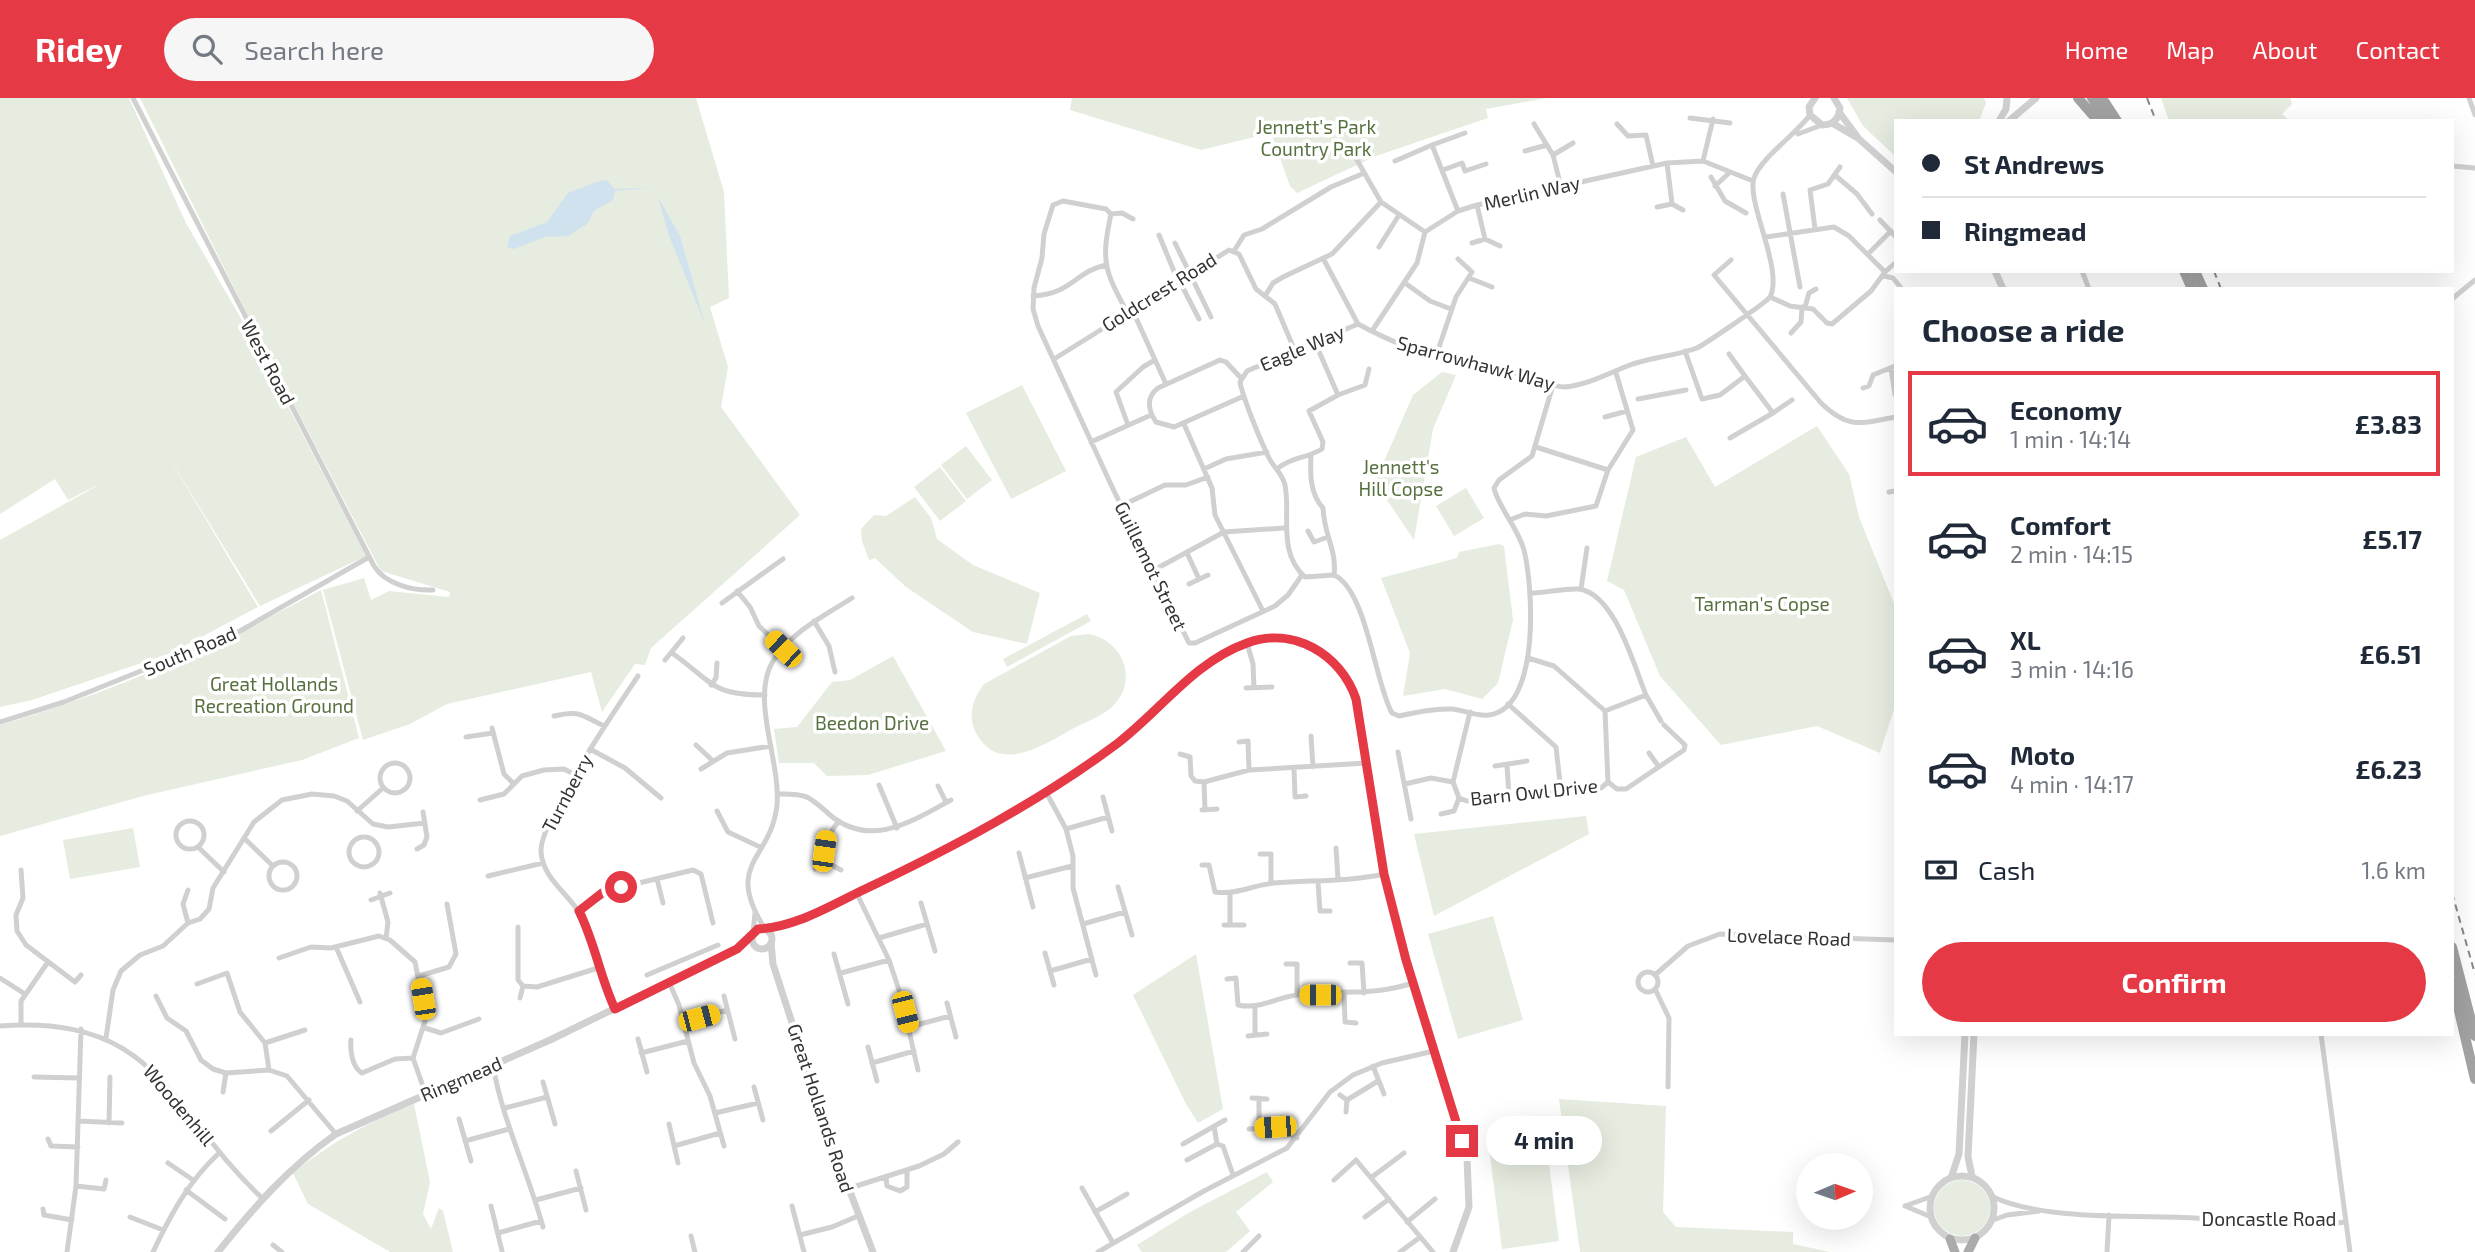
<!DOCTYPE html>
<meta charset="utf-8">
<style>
:root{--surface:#fff;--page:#f6f6f7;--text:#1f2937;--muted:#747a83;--line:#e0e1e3;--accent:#e63946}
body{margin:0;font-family:"Exo 2",sans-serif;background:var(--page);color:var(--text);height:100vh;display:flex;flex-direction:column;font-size:26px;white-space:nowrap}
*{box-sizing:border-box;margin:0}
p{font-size:23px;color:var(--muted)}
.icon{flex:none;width:38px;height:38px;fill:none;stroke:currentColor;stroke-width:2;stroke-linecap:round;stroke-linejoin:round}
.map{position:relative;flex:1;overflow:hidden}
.side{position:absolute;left:1894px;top:189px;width:560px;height:749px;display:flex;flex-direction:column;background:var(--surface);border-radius:0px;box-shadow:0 7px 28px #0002}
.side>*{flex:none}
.banner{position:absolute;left:1894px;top:21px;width:560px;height:154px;border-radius:0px;box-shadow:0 7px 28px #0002;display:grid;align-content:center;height:154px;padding:0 28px;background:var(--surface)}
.needle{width:46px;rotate:88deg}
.controls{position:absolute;left:1796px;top:1055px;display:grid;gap:14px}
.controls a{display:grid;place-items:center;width:77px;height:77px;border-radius:50%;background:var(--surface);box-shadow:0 7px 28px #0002;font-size:35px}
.end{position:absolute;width:32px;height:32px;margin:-16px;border:9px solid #e63946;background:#fff;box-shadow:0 0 0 4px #fff}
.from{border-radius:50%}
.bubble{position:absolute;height:49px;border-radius:24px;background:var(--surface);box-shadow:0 7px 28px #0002;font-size:23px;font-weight:700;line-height:49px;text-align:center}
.car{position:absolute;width:21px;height:42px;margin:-21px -10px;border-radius:9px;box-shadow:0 0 5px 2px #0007;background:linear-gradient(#f5c518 24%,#345 0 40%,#f5c518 0 76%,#345 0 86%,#f5c518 0)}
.banner b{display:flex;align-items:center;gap:24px;height:66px;font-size:26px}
.banner b+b{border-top:2px solid var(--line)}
.banner i{width:18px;height:18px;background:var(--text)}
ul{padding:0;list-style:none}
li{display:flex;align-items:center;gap:21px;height:105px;margin:0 14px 10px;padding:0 14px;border:4px solid transparent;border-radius:0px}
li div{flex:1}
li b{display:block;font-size:26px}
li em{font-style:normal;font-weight:700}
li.selected{border-color:var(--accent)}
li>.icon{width:63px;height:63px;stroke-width:1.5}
h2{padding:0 28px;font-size:32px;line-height:84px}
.pay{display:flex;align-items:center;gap:18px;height:77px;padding:0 28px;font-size:26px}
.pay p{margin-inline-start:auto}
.button{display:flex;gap:14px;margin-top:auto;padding:14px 28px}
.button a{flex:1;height:80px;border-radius:42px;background:var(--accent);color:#fff;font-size:28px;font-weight:700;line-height:80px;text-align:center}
header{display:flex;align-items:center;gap:42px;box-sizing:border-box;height:98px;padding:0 35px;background:var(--accent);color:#fff}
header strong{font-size:33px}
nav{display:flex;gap:38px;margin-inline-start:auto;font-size:24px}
.search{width:490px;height:63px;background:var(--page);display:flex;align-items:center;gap:18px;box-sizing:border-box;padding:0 24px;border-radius:38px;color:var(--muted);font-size:26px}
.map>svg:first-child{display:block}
.green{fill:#e6ecdf}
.water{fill:#cfe2ee}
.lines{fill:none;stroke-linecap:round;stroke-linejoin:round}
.minor{stroke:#d0d0d0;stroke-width:5}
.tertiary{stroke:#d0d0d0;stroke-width:7}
.primary{stroke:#ababab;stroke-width:9}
.trunk{stroke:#a2a2a2;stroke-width:10}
.rail{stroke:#888;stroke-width:2;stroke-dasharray:7 5;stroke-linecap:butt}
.route{stroke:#e63946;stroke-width:9}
.labels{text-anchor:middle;stroke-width:7;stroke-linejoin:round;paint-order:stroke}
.park-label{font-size:19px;fill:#56703f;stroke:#fff}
.street-label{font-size:19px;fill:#333;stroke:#fff}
</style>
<header>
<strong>Ridey</strong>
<div class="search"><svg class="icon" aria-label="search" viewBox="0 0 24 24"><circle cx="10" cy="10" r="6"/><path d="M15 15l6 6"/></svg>Search here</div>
<nav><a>Home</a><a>Map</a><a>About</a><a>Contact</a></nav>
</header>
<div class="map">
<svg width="2475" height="1154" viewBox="0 0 2475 1154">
<rect width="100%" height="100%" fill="#fff"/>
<!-- green -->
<path class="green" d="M0,0H129L186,125L255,245L366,458L260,508L164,351L258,509L171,555L32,602L0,609V442L104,384L68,402L55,381L0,416Z
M140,0H696L724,94L729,200L710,209L728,269L721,309L800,417L651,550L645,567L635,566L602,614L591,574L447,606L410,626L363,642L323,492L364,480L371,502L389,493L449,499L450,494L381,473L257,236Z
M1072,0H1547L1486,11L1488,20L1376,58L1297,95L1290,88L1271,35L1201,52L1070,12Z
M1847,0H1984L1986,5L1979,23H1895V58L1863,28Z
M2161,0H2290L2292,6L2282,16L2290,23H2169Z
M1442,274L1456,277L1433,331L1414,442L1375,384L1413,297Z
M1022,287L1066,373L1011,401L966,315Z
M1817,328L1849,376L1859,419L1895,508V608L1880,655L1817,628L1721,647L1660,578L1624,492L1607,483L1636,359L1686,339L1715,389Z
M966,348L992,382L967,401L941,367Z
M940,369L966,403L940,423L914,389Z
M1466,390L1484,420L1454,438L1436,408Z
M915,399L931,420L937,441L973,467L1040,495L1027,546L973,534L906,489L875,460L869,462L862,443L861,431L874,417L886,418Z
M1499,446L1504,448L1513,522L1498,585L1482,601L1445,591L1403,598L1410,555L1381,480L1457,460L1459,454Z
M321,492L359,640L302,662L147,697L0,738V627C109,596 222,546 321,492Z
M1087,516L1091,523L1007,569L1003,561Z
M1089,536C1124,543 1139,583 1112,609C1102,618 1086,624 1074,630C1045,646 999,678 976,635C967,618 973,600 984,586L1071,538Z
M893,558L946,653L868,677L827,678L814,665H779L774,631L797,629L832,584L850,582Z
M1586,718L1589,736L1434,818L1414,736Z
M133,730L140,769L70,781L63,742Z
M1493,818L1523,922L1458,941L1428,836Z
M1196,856L1223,1011L1198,1025L1186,1006L1133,897Z
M1559,1001L1666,1008L1663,1114L1676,1129L1793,1134V1146L1830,1154H1580Z
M414,1006L430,1084L423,1116L431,1131L439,1110L443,1113L453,1154H390L308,1106L293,1075C331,1044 369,1024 414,1006Z
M1546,1043L1559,1143L1502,1151L1489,1050Z
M1267,1074L1273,1084L1236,1114L1250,1133L1226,1154H1142L1137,1147L1190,1114Z
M1934 1110a28 28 0 1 1 56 0a28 28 0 1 1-56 0Z"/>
<!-- water -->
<path class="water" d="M602,82L608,83L614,91L649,90L615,93L613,102L594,113L587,126L568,138L545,139L514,151L507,149L510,138L547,124L568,95Z
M658,99L680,138L705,226L669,138Z"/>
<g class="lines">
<!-- minor -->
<path class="minor" d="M133,0L374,468C385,486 413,493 433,492
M2469,0L2475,17
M1690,20L1730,25
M1534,26L1553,57L1561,89
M1617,26L1628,38L1646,37L1653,68
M1798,36L1822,27
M1432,47L1465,35
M1349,48L1381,104L1425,134
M1525,53L1547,47
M1553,57L1573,45
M1395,63L1432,47L1458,113
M1703,63L1713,21
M1667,65L1672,106L1683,112
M2452,68L2475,70
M1443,72L1462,65L1465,73L1486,66
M1836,78L1857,96L1872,116
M1711,79L1725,103L1746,115
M1715,88L1729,75
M1783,96L1800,189
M1477,107L1485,141
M1657,109L1672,106
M1111,116C1101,163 1104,172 1127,214
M1133,121L1122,115L1111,116L1106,111L1063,103L1053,107L1044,136L1042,160L1034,190L1033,211L1038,228L1113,391L1189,545H1195L1275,508L1288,497L1302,477
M1880,122L1895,138
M1815,131L1810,92L1828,86L1840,69
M1159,137L1178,183
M1766,139L1834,129L1849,138L1885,174L1871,193L1832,226L1827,225L1813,211L1790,208L1770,199
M1175,145L1211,219
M1472,145L1485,141L1500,148
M1379,149L1399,117
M1234,153L1244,137L1262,131L1331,89L1362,76
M1868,156L1891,133
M1324,162L1358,226
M1731,162L1714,177L1821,305C1848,331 1860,326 1895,319
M2082,173L2089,191
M1885,174L1895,165
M1884,178L1893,180L1902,191
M1469,180L1492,189
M1179,182L1199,221
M1405,185L1430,203L1451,211
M1033,198C1074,195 1074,174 1106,167
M1265,198L1273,185L1283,179L1332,156L1381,104
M2452,201L2475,182
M1805,209L1809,195L1816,191
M1132,211L1166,286
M1358,226C1384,240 1413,253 1442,260C1449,261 1456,259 1463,261C1482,264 1501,271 1519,276C1534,279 1550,289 1565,289C1588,287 1609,275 1630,267C1651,259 1676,258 1697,250C1705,246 1767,204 1770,199C1784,172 1746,104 1754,80C1760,61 1796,36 1810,17
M1372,233L1417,165L1425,134L1458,113L1477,107L1667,65L1703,63L1753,83
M1791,235L1801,224L1802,209
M1314,242L1338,297
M1685,253L1702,301L1720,297L1745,278L1773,315L1730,340
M1729,256L1745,278
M1436,258L1456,199L1472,174L1458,161
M1054,261L1229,152L1239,156L1256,191L1275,206L1295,253
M1891,270L1895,297
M1241,280L1226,264L1220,262L1158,290C1146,299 1148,312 1156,324L1174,329L1244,298
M1863,290L1869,288L1873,277L1895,268
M1638,301L1686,292
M1773,315L1792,302
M1605,319L1627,313
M1184,326L1212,390L1215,417L1262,511
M1128,327L1116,294L1143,269L1155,262
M1091,344L1151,317
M1536,349L1608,372
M1311,357C1310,376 1310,396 1323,410C1324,437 1337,452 1334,477
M1278,370C1296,357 1306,361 1322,351L1323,344L1309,313L1338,297L1365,287L1369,271
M1204,371L1226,361L1267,354
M1889,394L1895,393
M1121,408L1165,387H1186L1208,379
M1512,421L1525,416L1546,418L1596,408L1608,372L1633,332L1616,275
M1308,433L1314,444L1328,439
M1187,455L1199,481
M1154,472L1224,434L1284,430
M1334,477C1367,492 1375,586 1392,615L1399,618C1416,614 1434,610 1452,611C1463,612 1478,619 1489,617C1541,610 1533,488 1524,452C1518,430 1497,407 1494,390L1499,382L1532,358L1553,287
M1334,477L1305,479C1277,454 1291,416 1285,387C1282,375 1274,370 1269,360C1261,344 1243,300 1240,284L1247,273L1358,226
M1189,486L1208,477
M1581,491L1587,450
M737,493L750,509L759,528L783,551
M1530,495C1545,495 1564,490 1579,491C1615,496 1634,568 1646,597
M722,505L783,461
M814,523L829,548L835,574
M1247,545L1253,566L1254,590
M672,555C713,584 710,597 765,597
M665,562L683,540
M711,587L716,580L717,565
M1246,590L1272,589
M1508,606L1556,649L1561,694
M1605,613L1646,597L1661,623
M1470,614L1453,684L1459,700L1467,703L1601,690L1608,684L1605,613L1554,568L1528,560
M554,618C580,612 581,617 604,628
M0,624L64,604L240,533L369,459
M492,630L504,676L513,685
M1311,638L1313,669
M466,639L493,635
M1239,644L1248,643L1249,672
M696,647L713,663
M590,651L625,670L661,700
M1398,654L1411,721
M1649,655L1659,669
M1180,656L1190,659L1191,678L1195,683L1204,684L1249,672L1367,665
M380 680a15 15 0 1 1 30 0a15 15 0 1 1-30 0Z
M1507,667L1509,699
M1495,668L1527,663
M701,671L727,655L771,648
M1294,671L1295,699L1306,698
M1204,684L1205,712
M1608,684L1617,691H1626L1684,652L1685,647L1664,627
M1405,686L1431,680L1453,684
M879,687L897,730
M938,688L946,704
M1046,694L1066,731L1073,758V790L1096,877
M777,696C806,695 809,698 830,717C871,751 912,723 951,702
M1103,699L1112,733
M480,702L504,696L522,678L544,672L564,671L576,677
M1202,712L1217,711
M357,713L383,690
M717,713L728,734L760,749
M1441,716L1454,713L1459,700
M176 737a14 14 0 1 1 28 0a14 14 0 1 1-28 0Z
M1066,731L1108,719
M349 754a15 15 0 1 1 30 0a15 15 0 1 1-30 0Z
M245,741L273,768
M198,749L224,774
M1336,750L1338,781
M417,751L424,747L427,739L423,714
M1019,755L1033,809
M1260,756H1271V785
M820,761L841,772
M269 778a14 14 0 1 1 28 0a14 14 0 1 1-28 0Z
M1202,767H1209L1215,794C1237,797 1253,787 1274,785C1311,782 1348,784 1384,776
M815,771C825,752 825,739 839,723
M21,772L23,800L16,817L17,833L26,847L75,884L81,877
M488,778L543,765
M1025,780L1072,768
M657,781L663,805
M1318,784L1320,813H1330
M1118,789L1132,837
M188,792L183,806L188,825
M380,795L388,824L386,840
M857,796L889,862L901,898L918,972
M1230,796V827
M371,802L390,795
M921,805L935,853
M578,813L614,791L693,772L701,776L713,825
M1083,826L1125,814
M1224,827H1244
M518,829V882L523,888L520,900
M765,831C723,764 771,763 777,707C781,664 750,601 773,563C791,534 824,518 852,500
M753,835L755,815
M879,840L927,826
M336,849L360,904
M1045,855L1054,887
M834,856L848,906
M279,860L311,849L331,850L379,838L390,842L415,864L426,920L413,960L426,997
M1350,865H1362L1364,895
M1286,866H1297V897
M1050,873L1092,861
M1638 884a10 10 0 1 1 20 0a10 10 0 1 1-20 0Z
M841,875L889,862
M647,877L718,847
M1655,877L1688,848L1720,836L1895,842
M419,878L449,869L456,856L447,806
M0,880L25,896
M1227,881L1236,880L1238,907C1260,912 1277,899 1297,897C1340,891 1370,899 1413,885
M669,884L679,907L694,965L710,998L724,1048
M197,886L227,875L240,914L265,945L269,972
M523,888L537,889L598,870
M1655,891L1669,920L1668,989
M1344,896L1345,924L1356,925
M156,898L167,920L186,933L201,962L213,971L226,975L269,972L287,978L336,1036
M724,898L735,941
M947,905L956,939
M1255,909V937
M615,911C600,880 597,846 580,816C568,795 543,781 541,754C539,723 618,608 638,578
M684,924L727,912
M21,926V903L48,864
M0,928C159,917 165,1008 262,1100
M909,929L950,918
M425,930L441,935L479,921
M2321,936L2350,1154
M1248,938L1267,936
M106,940L113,892L121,873L140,857L163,848L188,825L200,821L209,811L213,790L254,724L282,702L312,696L334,698L347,703L373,726L388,729L425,725
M638,941L647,974
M351,942C350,953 352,969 362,975L395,961L413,960
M265,945L305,932
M868,949L877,983
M641,955L688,943
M872,965L914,953
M493,968C503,1024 528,1074 543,1129
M1373,968L1384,996
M34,979L79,980
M543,984L555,1026
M754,989L763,1022
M223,994L226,975
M1340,997L1347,1002L1346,1014
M1252,1000L1267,1001
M1259,1000V1030
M1347,1002L1378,983
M505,1010L547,999
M715,1015L758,1005
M459,1021L471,1063
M78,1023L122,1025
M109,1025L110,979
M669,1026L678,1065
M1214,1028L1217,1046
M1249,1031L1275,1029L1297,1040
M271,1033L309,1002
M48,1041L51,1048L78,1049
M465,1043L509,1031
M1183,1046L1225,1022
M674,1048L720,1035
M1187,1062L1217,1046L1223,1048L1233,1077
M168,1065L193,1082
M576,1073L586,1112
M1372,1079L1404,1055
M886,1080L887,1088L900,1093L907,1089V1072
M1334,1082L1356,1062L1433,1154
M76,1088L104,1091L106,1082
M1082,1090L1113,1145
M847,1091L919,1068L944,1056L958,1044
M186,1092L225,1121
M1993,1099C2045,1123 2137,1117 2195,1120C2243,1123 2297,1131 2345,1124
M536,1102L581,1090
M491,1108L502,1153
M792,1108L804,1154
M1905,1108L1930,1099
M1905,1108L1929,1118
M43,1111L44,1117L72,1122
M1095,1114L1127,1096
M130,1119L163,1132
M1365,1119L1389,1101
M1993,1122L2007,1117L2039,1113
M1407,1124L1435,1101
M498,1135L541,1123
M800,1137L832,1129L858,1118
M691,1138L695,1154
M273,1147L282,1154
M67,1154L76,1088L81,931
M153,1154C171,1116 188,1084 219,1055
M1098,1154L1204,1093L1287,1050L1330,994L1353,977L1382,965L1434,953
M1243,1154L1259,1138
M1400,1154L1419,1140
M2107,1154L2109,1117"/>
<!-- tertiary -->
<path class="tertiary" d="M1815,0L1809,9L1810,17L1822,27C1833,27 1839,21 1840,10L1834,0
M1839,14L1859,41L1895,73
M1999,23L2006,11L2007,0
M2009,23L2036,0
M1832,25L1856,39
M1995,173L2003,191
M752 841a10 10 0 1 1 20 0a10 10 0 1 1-20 0Z
M766,831C801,826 833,807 864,792C952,750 1039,704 1117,646C1161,613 1194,565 1246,545C1293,528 1341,556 1356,601L1384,776L1413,885L1467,1060L1469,1109L1453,1154
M771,845L773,866L827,1033L873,1154
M1930 1110a32 32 0 1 1 64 0a32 32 0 1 1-64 0Z
M1972,1078L1968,1059L1974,936
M1951,1080L1959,1056L1965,936
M218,1154C254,1109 289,1069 336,1036L550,942L737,851L752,837"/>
<!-- primary -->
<path class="primary" d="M1950,1141L1955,1154
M1968,1154L1975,1140"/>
<!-- trunk -->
<path class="trunk" d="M2078,0L2098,23
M2092,0L2108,23
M2102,0L2117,23
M2184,173L2192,191
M2195,173L2203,191
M2452,849L2475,938
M2452,883L2475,981"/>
<!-- rail -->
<path class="rail" d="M2147,0L2156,23
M2214,173L2221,191
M2452,795L2475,876"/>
</g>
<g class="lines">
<!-- route -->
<path class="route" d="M621,789L602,795L579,813C595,845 600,879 615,911L737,851L758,831C795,829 828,809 861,793C950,751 1039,704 1118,645C1161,612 1194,564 1247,545C1293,528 1341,556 1356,601L1384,776L1406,862L1462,1043"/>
</g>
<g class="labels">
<!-- park labels -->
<g class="park-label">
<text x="1316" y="36">Jennett's Park<tspan x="1316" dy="22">Country Park</tspan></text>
<text x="1401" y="376">Jennett's<tspan x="1401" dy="22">Hill Copse</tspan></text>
<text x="1762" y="513">Tarman's Copse</text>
<text x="274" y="593">Great Hollands<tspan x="274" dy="22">Recreation Ground</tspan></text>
<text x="872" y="632">Beedon Drive</text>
</g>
<!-- street labels -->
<g class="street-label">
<text transform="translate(1532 95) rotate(-13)" y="7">Merlin Way</text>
<text transform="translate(1159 194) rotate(-32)" y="7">Goldcrest Road</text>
<text transform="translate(1302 250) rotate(-23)" y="7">Eagle Way</text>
<text transform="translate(268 264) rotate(62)" y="7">West Road</text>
<text transform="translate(1476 265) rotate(15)" y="7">Sparrowhawk Way</text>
<text transform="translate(1151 468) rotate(64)" y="7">Guillemot Street</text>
<text transform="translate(190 553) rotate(-23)" y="7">South Road</text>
<text transform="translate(1534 694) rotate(-6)" y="7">Barn Owl Drive</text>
<text transform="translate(567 695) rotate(-62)" y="7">Turnberry</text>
<text transform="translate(1789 839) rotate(2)" y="7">Lovelace Road</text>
<text transform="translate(461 981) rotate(-23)" y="7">Ringmead</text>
<text transform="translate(179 1007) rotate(50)" y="7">Woodenhill</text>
<text transform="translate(821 1010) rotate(72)" y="7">Great Hollands Road</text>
<text x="2269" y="1128">Doncastle Road</text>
</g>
</g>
</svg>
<div class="controls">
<a><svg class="needle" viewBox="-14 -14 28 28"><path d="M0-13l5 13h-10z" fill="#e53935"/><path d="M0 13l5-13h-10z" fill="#747a83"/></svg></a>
</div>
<i class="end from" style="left:621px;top:789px"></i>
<i class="end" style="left:1462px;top:1043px"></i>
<div class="bubble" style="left:1486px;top:1018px;width:116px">4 min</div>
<i class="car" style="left:783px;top:551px;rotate:314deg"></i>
<i class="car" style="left:824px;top:753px;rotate:8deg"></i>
<i class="car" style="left:1320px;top:897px;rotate:270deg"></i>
<i class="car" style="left:423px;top:901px;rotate:351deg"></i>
<i class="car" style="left:905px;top:914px;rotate:166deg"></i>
<i class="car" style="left:699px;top:920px;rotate:75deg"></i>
<i class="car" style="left:1275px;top:1029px;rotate:266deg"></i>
<div class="banner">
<b><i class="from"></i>St Andrews</b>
<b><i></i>Ringmead</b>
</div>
<section class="side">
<h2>Choose a ride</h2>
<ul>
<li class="selected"><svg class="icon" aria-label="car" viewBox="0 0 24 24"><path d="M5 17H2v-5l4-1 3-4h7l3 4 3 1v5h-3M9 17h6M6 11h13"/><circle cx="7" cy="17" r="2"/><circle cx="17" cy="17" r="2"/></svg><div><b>Economy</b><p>1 min · 14:14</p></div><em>£3.83</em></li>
<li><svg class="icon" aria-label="car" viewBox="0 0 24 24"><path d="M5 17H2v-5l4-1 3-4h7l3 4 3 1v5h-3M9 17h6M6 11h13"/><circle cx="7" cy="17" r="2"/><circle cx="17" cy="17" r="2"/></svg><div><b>Comfort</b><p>2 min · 14:15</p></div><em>£5.17</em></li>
<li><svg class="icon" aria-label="car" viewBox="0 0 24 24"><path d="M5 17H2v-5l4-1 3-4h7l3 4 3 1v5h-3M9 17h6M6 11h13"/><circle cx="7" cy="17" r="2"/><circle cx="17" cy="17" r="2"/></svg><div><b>XL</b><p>3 min · 14:16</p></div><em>£6.51</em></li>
<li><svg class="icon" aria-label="car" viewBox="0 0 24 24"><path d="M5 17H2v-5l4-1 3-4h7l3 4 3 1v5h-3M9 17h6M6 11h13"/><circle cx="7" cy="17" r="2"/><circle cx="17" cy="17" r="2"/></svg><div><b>Moto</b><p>4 min · 14:17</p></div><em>£6.23</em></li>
</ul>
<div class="pay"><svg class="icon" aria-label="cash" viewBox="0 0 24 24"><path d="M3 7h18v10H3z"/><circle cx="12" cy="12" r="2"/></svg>Cash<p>1.6 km</p></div>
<div class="button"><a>Confirm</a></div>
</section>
</div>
